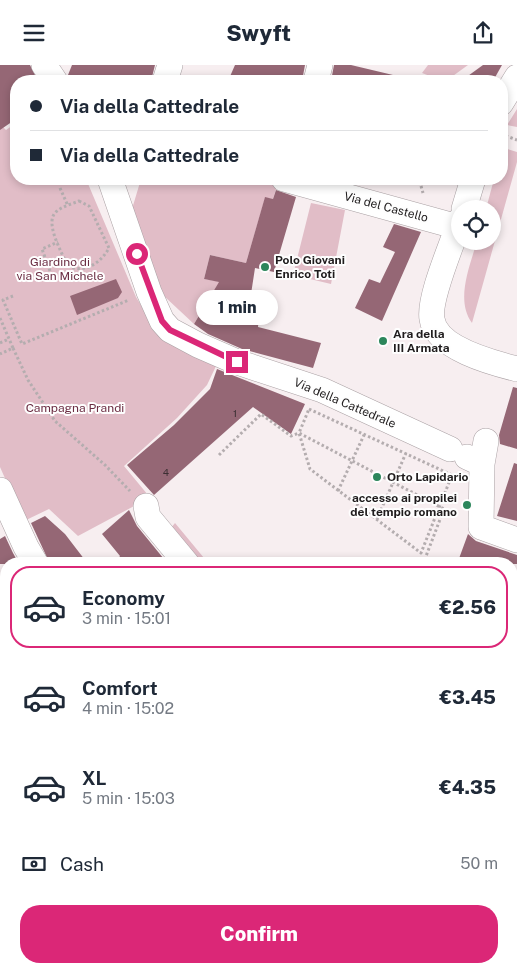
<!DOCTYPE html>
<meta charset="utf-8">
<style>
:root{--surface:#fff;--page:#f2f2f3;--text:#1f2937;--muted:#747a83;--line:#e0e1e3;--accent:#db2777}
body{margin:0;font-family:"Public Sans",sans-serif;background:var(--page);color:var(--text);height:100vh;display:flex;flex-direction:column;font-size:19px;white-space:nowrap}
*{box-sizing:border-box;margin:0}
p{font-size:16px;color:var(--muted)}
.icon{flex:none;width:28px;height:28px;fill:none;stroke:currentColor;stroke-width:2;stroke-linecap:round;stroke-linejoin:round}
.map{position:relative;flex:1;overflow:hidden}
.drawer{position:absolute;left:0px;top:492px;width:518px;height:416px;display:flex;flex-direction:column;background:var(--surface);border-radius:20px 20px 0 0;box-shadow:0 2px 8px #0003}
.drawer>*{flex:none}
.banner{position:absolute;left:10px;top:10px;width:498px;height:110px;border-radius:20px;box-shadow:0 2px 8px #0003;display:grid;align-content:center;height:110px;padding:0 20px;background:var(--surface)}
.controls{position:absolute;left:451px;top:135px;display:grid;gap:10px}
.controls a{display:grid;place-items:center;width:50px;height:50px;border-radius:50%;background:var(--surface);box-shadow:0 2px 8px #0003;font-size:25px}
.end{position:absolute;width:22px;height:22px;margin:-11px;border:6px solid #db2777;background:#fff;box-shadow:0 0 0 2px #fff}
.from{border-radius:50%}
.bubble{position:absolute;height:35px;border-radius:18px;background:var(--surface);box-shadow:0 2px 8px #0003;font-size:16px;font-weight:800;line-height:35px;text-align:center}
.banner b{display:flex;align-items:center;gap:18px;height:48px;font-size:19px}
.banner b+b{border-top:1px solid var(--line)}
.banner i{width:12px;height:12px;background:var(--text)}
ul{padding:9px 0 0;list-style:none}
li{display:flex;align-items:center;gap:15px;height:82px;margin:0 10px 8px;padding:0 10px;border:2px solid transparent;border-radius:20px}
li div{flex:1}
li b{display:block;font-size:19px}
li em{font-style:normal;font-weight:800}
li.active{border-color:var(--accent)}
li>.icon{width:45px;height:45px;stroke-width:1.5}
.pay{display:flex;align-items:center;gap:12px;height:55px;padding:0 20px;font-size:19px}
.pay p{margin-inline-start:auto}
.action{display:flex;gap:10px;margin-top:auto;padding:10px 20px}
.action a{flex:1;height:58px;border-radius:20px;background:var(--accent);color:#fff;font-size:20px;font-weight:800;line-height:58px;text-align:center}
header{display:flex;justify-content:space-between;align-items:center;height:65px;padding:0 20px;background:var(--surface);font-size:22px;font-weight:800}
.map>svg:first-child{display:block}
.green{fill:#e1bdc7}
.building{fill:#956775}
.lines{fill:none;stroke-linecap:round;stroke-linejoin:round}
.minor-casing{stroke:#aaa1a4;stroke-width:26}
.path{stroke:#b4adaf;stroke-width:3;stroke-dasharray:2.5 2.5;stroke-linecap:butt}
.minor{stroke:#fff;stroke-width:25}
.route{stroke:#db2777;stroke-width:6}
.poi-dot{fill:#2c865b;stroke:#fefefe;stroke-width:2}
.labels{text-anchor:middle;stroke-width:4;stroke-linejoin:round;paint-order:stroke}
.number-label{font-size:10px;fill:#3c2f33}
.street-label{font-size:12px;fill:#1f1c1d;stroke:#fefefe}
.poi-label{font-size:12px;font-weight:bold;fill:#1f1c1d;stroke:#fefefe;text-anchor:start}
.park-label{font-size:12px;fill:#6b2d43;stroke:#fefefe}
</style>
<header><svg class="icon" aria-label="menu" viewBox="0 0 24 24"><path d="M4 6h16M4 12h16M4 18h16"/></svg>Swyft<svg class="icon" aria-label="share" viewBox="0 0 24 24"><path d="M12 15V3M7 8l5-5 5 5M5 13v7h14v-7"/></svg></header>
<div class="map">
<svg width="517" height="908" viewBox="0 0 517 908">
<rect width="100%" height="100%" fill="#f7eef0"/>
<!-- green -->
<path class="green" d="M428,0H468L446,16H443L422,8Z
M517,44V62L507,60Z
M16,58V114H86L136,232L161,273L217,299L207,320L177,353L124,401L148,430L136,440L78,471L49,444L24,456L0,402V59L6,65Z
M504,83L517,87V97L472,258C455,235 470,201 477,176H492V144H486L494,114H501Z
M141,114H251L277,121L273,134L265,133L246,198L210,190L204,214L222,217L217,242L205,240L194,259L164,231L156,216L132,144Z
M311,138L345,145L331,219L293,210Z
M175,458L209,499H193L167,468Z"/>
<!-- building -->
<path class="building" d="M0,0H30L38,16H16V54L0,65Z
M72,0H155L151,16H69L68,10Z
M235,0H305L302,16H228Z
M334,0H351L393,10L392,16H331Z
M483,0H502L493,16H461Z
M276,125L296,132L274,207L255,203L249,242L260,244L258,262L321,278L313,303L242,284L208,269L194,259L219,217L204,214L210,190L246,198L265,132L273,134Z
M394,159L421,167L382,256L355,243L369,214L380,218L395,187L383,182Z
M116,214L122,227L118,233L77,250L70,231Z
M217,304L305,339L291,369L253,342L154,430L127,400L174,360L210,324Z
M513,322L517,323V384L500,379L499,370Z
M514,398L517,399V456L497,451Z
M129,445L137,461L168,499H115L120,491L102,469Z
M45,451L65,469L88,499H50L31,458Z
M468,469L476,476L517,490V499H457Z
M5,471L13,488L19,499H0V474Z"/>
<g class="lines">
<!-- minor casing -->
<g class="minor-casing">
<path id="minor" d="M44,0L55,16
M165,16L170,0
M316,16L320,0
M501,38L517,12
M110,114L149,227L162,256L170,265L198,280L237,297L322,325L450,384
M284,114L458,162
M464,144L473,114
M460,155C453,178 428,233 432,254C436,283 493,298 517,304
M467,392L482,399L481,462L517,475
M482,399L486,376
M0,425L26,482L36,499
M146,441L148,452L187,499
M0,689L6,695
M511,749L517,744
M511,868L517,872
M366,908L370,902
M449,908L452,903"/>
</g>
<!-- path -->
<path class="path" d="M501,69L517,75
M421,121L423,128
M60,123L68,141
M79,136L89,141L109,183C101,198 83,210 67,200C62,187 43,156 57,146C63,141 72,139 79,136Z
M50,206L42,184L58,177
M13,231L3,235L22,279L129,235
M0,253L13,283L0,289
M0,278L9,274
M13,283L28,315L55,356L105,400L130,426
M309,344L452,410L421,488L310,404L299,368Z
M219,390L261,349L291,371L299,368L444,444L423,499
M338,426L364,370
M377,454L406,388
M86,908L90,902"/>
<!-- minor -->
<use href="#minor" class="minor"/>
</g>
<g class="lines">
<!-- route -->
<path class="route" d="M137,189L162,256L170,265L237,297"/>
</g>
<!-- markers -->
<g class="poi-dot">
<circle cx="265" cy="202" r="5"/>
<circle cx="383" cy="276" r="5"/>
<circle cx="377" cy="412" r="5"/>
<circle cx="467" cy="440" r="5"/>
</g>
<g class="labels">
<!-- number labels -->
<g class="number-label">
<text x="235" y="352">1</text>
<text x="166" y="411">4</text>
</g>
<!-- street labels -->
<g class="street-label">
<text transform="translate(386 142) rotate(15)" y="4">Via del Castello</text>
<text transform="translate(345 338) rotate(23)" y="4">Via della Cattedrale</text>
</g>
<!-- poi labels -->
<g class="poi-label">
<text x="275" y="199">Polo Giovani<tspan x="275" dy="14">Enrico Toti</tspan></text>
<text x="393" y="273">Ara della<tspan x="393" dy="14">III Armata</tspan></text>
<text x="387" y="416">Orto Lapidario</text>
<text x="457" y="437" text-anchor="end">accesso ai propilei<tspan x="457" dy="14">del tempio romano</tspan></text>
</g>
<!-- park labels -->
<g class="park-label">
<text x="60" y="201">Giardino di<tspan x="60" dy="14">via San Michele</tspan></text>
<text x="75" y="347">Campagna Prandi</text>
</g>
</g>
</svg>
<div class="controls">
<a><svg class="icon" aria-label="locate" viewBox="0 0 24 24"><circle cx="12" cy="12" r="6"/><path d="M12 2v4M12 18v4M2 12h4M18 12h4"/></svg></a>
</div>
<i class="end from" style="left:137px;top:189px"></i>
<i class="end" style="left:237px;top:297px"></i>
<div class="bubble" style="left:196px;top:225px;width:82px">1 min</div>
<div class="banner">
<b><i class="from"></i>Via della Cattedrale</b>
<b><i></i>Via della Cattedrale</b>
</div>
<section class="drawer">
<ul>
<li class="active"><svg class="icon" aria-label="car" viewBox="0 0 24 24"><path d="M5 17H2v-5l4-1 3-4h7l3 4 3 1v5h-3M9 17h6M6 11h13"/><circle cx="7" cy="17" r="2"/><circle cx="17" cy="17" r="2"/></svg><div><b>Economy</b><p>3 min · 15:01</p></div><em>€2.56</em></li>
<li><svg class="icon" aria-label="car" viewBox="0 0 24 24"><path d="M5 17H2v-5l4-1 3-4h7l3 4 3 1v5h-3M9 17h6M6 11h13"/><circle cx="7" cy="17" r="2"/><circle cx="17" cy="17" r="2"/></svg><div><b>Comfort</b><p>4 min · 15:02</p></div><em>€3.45</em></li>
<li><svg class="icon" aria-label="car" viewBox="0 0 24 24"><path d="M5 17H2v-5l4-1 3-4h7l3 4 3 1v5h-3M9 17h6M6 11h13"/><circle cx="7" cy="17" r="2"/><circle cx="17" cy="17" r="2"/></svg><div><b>XL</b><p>5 min · 15:03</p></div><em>€4.35</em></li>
</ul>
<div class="pay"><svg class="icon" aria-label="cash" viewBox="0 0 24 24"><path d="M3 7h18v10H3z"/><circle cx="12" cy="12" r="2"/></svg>Cash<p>50 m</p></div>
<div class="action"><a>Confirm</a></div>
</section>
</div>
